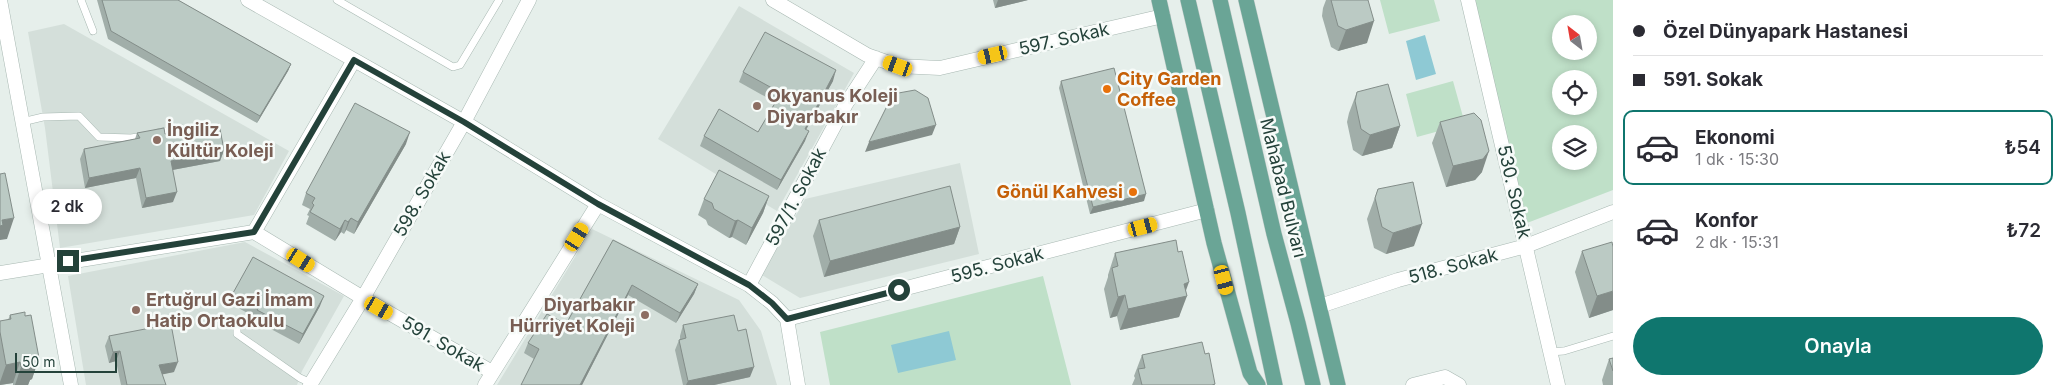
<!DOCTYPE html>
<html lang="tr">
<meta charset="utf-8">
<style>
:root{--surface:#fff;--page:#f2f2f3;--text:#2b2b33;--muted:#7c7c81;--line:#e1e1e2;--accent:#0f766e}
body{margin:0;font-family:Inter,sans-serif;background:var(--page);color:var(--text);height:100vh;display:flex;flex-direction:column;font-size:19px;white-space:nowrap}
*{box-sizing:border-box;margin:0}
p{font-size:16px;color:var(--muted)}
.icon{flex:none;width:28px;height:28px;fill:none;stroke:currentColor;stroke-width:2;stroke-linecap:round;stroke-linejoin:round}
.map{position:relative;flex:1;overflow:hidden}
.panel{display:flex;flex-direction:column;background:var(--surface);width:450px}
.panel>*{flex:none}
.banner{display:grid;align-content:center;height:110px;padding:0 20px;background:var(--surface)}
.needle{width:32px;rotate:329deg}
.buttons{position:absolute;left:1552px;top:15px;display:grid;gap:10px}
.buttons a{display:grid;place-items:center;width:45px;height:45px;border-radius:50%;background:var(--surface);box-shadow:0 2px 8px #0003;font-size:25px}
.scale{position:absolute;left:15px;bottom:12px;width:102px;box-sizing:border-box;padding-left:5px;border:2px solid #24423a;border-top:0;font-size:14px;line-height:18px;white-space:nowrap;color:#24423a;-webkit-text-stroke:4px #f7fbf9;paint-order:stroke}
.end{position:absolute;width:22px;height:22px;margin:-11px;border:6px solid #24423a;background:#fff;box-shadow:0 0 0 2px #fff}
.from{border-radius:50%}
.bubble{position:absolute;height:35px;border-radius:18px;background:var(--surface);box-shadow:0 2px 8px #0003;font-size:16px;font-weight:600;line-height:35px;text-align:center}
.car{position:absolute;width:15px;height:30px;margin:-15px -8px;border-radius:6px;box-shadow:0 0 4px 1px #0007;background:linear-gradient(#f5c518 24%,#345 0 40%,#f5c518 0 76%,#345 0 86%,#f5c518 0)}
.banner b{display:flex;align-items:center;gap:18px;height:48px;font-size:19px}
.banner b+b{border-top:1px solid var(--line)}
.banner i{width:12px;height:12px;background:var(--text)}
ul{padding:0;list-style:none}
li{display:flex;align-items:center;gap:15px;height:75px;margin:0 10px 8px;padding:0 10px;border:2px solid transparent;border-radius:10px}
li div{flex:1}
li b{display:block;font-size:19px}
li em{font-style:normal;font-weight:600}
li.active{border-color:var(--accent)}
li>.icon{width:45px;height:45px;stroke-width:1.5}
.action{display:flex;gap:10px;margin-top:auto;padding:10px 20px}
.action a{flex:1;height:58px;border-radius:30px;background:var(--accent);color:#fff;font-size:20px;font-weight:600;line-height:58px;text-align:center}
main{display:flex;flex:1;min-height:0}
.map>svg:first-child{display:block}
.built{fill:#d4dfda}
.green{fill:#bfe0c8;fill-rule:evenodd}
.water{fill:#8ec9d4}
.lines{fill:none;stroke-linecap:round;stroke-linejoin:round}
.lane-casing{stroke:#a8b8b2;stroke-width:8}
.street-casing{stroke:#a8b8b2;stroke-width:15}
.primary-casing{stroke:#c2cac8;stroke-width:16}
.lane{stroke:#fff;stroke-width:7}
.street{stroke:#fff;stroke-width:14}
.primary{stroke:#6aa596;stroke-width:15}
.wall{fill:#a1aea9}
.shaded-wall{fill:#838d89}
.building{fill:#bbcac4;stroke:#838d89}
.route{stroke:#24423a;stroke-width:6}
.food-dot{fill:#e8710a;stroke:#f7fbf9;stroke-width:2}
.education-dot{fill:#8d6e63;stroke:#f7fbf9;stroke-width:2}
.labels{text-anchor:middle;stroke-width:5;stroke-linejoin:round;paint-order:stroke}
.street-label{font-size:18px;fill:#24423a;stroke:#f7fbf9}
.food-label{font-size:18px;font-weight:bold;fill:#c56008;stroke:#f7fbf9;text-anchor:start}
.education-label{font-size:18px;font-weight:bold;fill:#785e54;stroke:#f7fbf9;text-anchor:start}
</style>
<main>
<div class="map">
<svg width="1613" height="385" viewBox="0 0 1613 385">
<rect width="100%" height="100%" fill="#e6efeb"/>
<!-- built -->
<path class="built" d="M739,6L854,73L777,211L658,139Z
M64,24L289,151L254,215L60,248L45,128L28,32Z
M960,163L979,254L800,298L762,275L805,199Z
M592,229L739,300L761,331L777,385H497Z
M245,242L344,296L302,371L297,385H86L68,276Z"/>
<!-- green -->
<path class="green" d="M1380,0H1434L1440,21L1389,34Z
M1475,0H1613V190L1527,223ZM1561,24H1589V51H1561ZM1561,79H1589V106H1561ZM1561,134H1589V161H1561Z
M1453,81L1465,124L1417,137L1406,94Z
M1043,276L1071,385H830L820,332Z"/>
<!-- water -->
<path class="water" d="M1425,35L1436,74L1416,80L1406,41Z
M949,331L956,360L898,373L891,345Z"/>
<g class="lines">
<!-- lane casing -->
<g class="lane-casing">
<path id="lane" d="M81,0L93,31
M337,0L453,67L460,65L499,0
M22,122L43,117L79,116L99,137L131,138L144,136
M157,133L180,128
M237,328V334L300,378L311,383
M1550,352L1564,351L1613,336"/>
</g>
<!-- street casing -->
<g class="street-casing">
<path id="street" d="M0,0L71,385
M248,0L464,122L598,204L749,285L772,303L787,319L798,385
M773,0L867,55L898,66L940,68L1163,16
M1468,0L1558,385
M254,232L354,60
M0,273L254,232L363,298L492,372
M749,285L846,104L876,58
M1320,306L1398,280L1526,246L1613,212
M787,319L1207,210
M310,385L363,298L464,122L529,0
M485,385L598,204
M1413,385L1445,377L1459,385"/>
</g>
<!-- primary casing -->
<g class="primary-casing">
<path id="primary" d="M1159,0L1214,243L1250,373L1258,385
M1188,0L1238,213L1275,385
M1220,0L1274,234L1298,323L1313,385
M1246,0L1338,385"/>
</g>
<!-- lane -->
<use href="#lane" class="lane"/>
<!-- street -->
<use href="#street" class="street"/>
<!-- primary -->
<use href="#primary" class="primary"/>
</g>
<!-- wall -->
<path class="wall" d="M97,0H178L291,64L288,71L257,123L108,39Z
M993,0H1028L995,8Z
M1326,0H1368L1367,43L1338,51L1331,47L1322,16L1323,8Z
M743,72L833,81L806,129L805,141L777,190L700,146L704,136L758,132L775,102L739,82Z
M1061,81L1144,201L1090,214L1059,88Z
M1357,92L1400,126L1392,148L1362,156L1353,150L1347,122L1349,113Z
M1440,122L1482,172L1475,180L1446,187L1432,143Z
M137,133L165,134L224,150L220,161L172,170L173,202L142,208L136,178L85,188L80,159L84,149L135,139Z
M406,144L354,234L346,230L344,234L341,232L335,241L306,224L309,216L307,215L310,209L302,205L306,193Z
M1378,189L1414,246L1386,254L1374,248L1367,219Z
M769,196L763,213L746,245L732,237L729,238L708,225L706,220L698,215L704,199Z
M819,220L960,227L954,244L824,277L813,236Z
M613,240L698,284L694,294L676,323L628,295L582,385H521L534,359L524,353L528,343L566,324Z
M1582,251L1613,310L1589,318L1575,272Z
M1178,252L1186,291L1179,317L1120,330L1117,316L1110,318L1104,289L1108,277V275L1115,253Z
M233,293L320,306L299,344L254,320L255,317L229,303Z
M10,315L25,316L39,358L32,379L30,380L28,385H13V383L0,385V321L8,320Z
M683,325L738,331L750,377L714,385H683L675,350L679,340L680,339V336Z
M109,336L174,372L162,374L166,385H121L116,361L109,363L105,346Z
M1205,354L1215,384V385H1132L1135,378L1134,376L1142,355Z
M1613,358V385H1603L1602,380L1609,359Z"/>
<!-- shaded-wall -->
<path class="shaded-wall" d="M998,0H1028L995,8Z
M1374,21L1367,43L1338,51L1346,30Z
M291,64L288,71L257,123L260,116Z
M836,70L833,81L801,139L805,129Z
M936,125L932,135L865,152L869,142Z
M1400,126L1392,148L1362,156L1370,135Z
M809,131L805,141L777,190L781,180Z
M410,132L406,144L354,234L358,222Z
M224,150L220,161L167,171L171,161Z
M1489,151L1482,172L1475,180L1446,187L1453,166Z
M140,168L136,178L85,188L89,178Z
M177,192L173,202L142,208L146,198Z
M1146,194L1144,201L1090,214L1093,207Z
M769,196L763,213L746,245L752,228Z
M14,218L7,239L0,240V226L2,220Z
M351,218L346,230L344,234L348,222Z
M345,220L341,232L335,241L340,229Z
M738,220L732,237L729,238L735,221Z
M1422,224L1414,246L1386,254L1393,233Z
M960,227L954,244L824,277L830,261Z
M1189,282L1184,296H1187L1179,317L1120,330L1128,309L1184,284Z
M698,284L694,294L676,323L680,313Z
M632,285L628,295L582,385H580Z
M1613,291V310L1589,318L1597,296Z
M1125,295L1117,316L1110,318L1118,297Z
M324,296L320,306L299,344L303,334Z
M120,351L116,361L109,363L113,352Z
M39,358L32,379L30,380L28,385H15L21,367L35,359Z
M20,362L13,383L0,385V382L6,365Z
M178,362L174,372L155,376L159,365Z
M754,367L750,377L714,385H686L688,381Z"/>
<!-- building -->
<path class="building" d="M102,0H178L291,64L260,116L111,31Z
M1331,0H1368L1374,21L1346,30L1338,26Z
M765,32L836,70L805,129L809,131L781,180L704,136L719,109L758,132L781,93L743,72Z
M1114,68L1146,194L1093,207L1061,81Z
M1388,84L1400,126L1370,135L1361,129L1355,101L1357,92Z
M915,90L928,98L936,125L869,142L893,94Z
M355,103L410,132L358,222L351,218L348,222L345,220L340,229L310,212L314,205L312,203L315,198L306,193Z
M1474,113L1481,120L1489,151L1483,159L1453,166L1440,122Z
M219,124L224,150L171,161L177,192L146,198L140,168L89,178L84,149L140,138L137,133L164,128L165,134Z
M719,170L769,196L752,228L738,220L735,221L714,209L712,203L704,199Z
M5,173L14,218L2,220L3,225L0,226V174Z
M1413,182L1422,224L1393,233L1382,227L1375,198L1378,189Z
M950,186L960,227L830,261L819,220Z
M613,240L698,284L680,313L632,285L580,385H521L539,349L528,343L547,314L566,324Z
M1176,240L1178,252L1182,251L1189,282L1184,284L1187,296L1128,309L1125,295L1118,297L1112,268L1118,266L1115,253Z
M1612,242L1613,247V291L1597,296L1582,251Z
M253,257L324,296L303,334L257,310L259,307L233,293Z
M25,312V316L31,315L39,358L35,359L36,364L21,367L20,362L6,365L0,332V321L11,319L10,315Z
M734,315L738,331L746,329L754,367L688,381L679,340L686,338L683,325Z
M171,324L178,362L159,365L166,385H127L120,351L113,352L109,336Z
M1202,342L1205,354L1209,353L1215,384L1212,385H1142L1138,369L1145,368L1142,355Z
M1613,358V371L1609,359Z"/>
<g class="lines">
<!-- route -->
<path class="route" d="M68,261L254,232L354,60L464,122L598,204L749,285L772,303L787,319L899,290"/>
</g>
<!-- markers -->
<g class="food-dot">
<circle cx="1107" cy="89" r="5"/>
<circle cx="1133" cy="192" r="5"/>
</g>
<g class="education-dot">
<circle cx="757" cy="106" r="5"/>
<circle cx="157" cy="140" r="5"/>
<circle cx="136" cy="310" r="5"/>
<circle cx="645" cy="315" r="5"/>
</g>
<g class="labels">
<!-- street labels -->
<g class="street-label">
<text transform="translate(1064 39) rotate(-13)" y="6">597. Sokak</text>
<text transform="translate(1283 188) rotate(76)" y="6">Mahabad Bulvarı</text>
<text transform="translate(1514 192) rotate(77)" y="6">530. Sokak</text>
<text transform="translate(422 194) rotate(-60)" y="6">598. Sokak</text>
<text transform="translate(796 197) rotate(-62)" y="6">597/1. Sokak</text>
<text transform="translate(997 265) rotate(-15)" y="6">595. Sokak</text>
<text transform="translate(1453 266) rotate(-15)" y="6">518. Sokak</text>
<text transform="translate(443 344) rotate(30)" y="6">591. Sokak</text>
</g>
<!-- food labels -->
<g class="food-label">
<text x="1117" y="85">City Garden<tspan x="1117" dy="21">Coffee</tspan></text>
<text x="1123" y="198" text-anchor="end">Gönül Kahvesi</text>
</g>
<!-- education labels -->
<g class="education-label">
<text x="767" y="102">Okyanus Koleji<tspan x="767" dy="21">Diyarbakır</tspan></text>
<text x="167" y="136">İngiliz<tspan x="167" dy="21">Kültür Koleji</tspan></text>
<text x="146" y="306">Ertuğrul Gazi İmam<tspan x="146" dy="21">Hatip Ortaokulu</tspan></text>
<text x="635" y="311" text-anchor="end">Diyarbakır<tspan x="635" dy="21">Hürriyet Koleji</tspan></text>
</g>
</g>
</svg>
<div class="buttons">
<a><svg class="needle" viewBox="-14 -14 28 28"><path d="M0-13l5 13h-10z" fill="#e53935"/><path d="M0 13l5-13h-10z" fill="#7c7c81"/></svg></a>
<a><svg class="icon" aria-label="locate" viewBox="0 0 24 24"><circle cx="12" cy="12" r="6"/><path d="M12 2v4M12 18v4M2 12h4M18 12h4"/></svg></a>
<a><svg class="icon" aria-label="layers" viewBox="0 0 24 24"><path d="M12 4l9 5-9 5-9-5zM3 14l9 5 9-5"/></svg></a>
</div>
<div class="scale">50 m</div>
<i class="end from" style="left:899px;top:290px"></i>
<i class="end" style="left:68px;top:261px"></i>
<div class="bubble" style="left:32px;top:189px;width:70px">2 dk</div>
<i class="car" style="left:993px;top:55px;rotate:257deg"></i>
<i class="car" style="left:898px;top:66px;rotate:290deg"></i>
<i class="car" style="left:1143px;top:227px;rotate:75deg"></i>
<i class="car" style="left:577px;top:237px;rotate:32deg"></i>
<i class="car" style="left:301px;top:260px;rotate:122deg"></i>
<i class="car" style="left:1224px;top:280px;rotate:165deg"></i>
<i class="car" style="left:379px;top:308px;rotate:120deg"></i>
</div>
<section class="panel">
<div class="banner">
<b><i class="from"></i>Özel Dünyapark Hastanesi</b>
<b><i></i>591. Sokak</b>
</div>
<ul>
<li class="active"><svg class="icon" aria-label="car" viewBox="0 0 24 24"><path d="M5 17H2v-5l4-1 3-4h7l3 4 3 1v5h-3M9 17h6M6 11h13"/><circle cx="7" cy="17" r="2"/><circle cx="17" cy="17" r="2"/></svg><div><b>Ekonomi</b><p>1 dk · 15:30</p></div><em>₺54</em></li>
<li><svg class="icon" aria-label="car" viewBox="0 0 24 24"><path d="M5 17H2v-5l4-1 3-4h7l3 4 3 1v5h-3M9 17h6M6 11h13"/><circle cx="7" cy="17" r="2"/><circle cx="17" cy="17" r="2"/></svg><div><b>Konfor</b><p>2 dk · 15:31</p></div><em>₺72</em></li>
</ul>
<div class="action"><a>Onayla</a></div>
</section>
</main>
